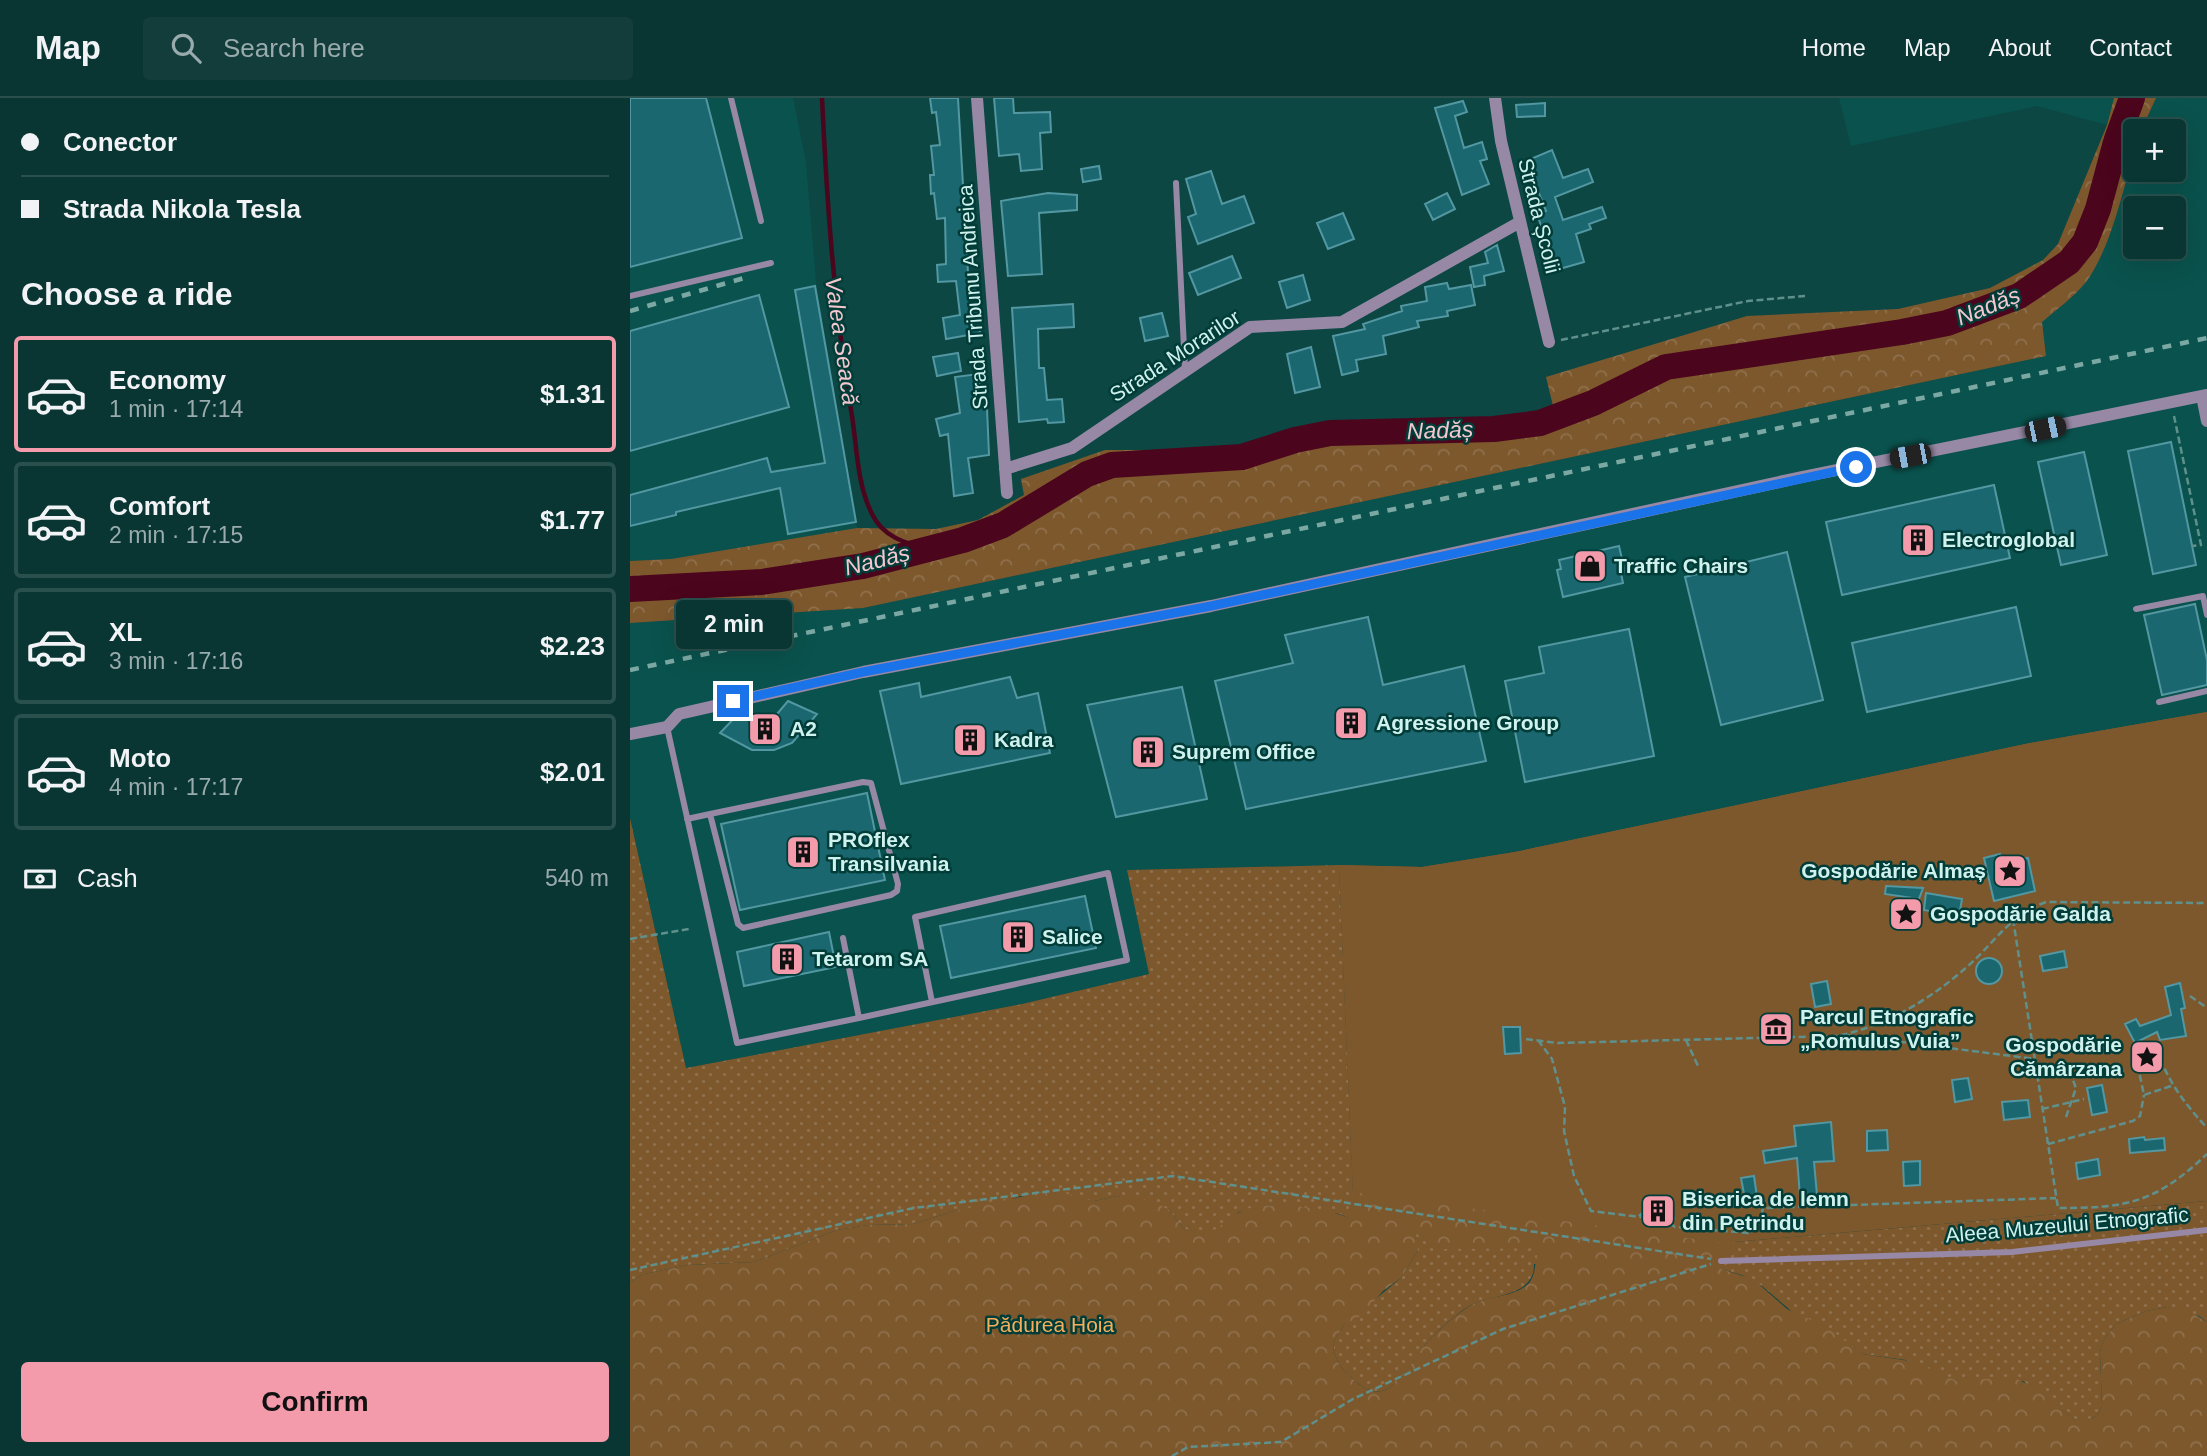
<!DOCTYPE html>
<meta charset="utf-8">
<style>
:root{--surface:#093532;--page:#123d3a;--text:#f1f3f6;--muted:#99abac;--line:#29504d;--accent:#f39aab}
body{margin:0;font-family:Arial,sans-serif;background:var(--page);color:var(--text);height:100vh;display:flex;flex-direction:column;font-size:26px;white-space:nowrap}
*{box-sizing:border-box;margin:0}
p{font-size:23px;color:var(--muted)}
.icon{flex:none;width:38px;height:38px;fill:none;stroke:currentColor;stroke-width:2;stroke-linecap:round;stroke-linejoin:round}
.map{position:relative;flex:1;overflow:hidden}
.drawer{display:flex;flex-direction:column;background:var(--surface);width:630px}
.drawer>*{flex:none}
.top-card{display:grid;align-content:center;height:154px;padding:0 21px;background:var(--surface)}
.fabs{position:absolute;left:1493px;top:21px;display:grid;gap:14px}
.fabs a{display:grid;place-items:center;width:63px;height:63px;border-radius:7px;background:var(--surface);box-shadow:0 7px 28px #0002,0 0 0 2px var(--line);font-size:35px}
.end{position:absolute;width:32px;height:32px;margin:-16px;border:9px solid #1a73e8;background:#fff;box-shadow:0 0 0 4px #fff}
.from{border-radius:50%}
.bubble{position:absolute;height:49px;border-radius:7px;background:var(--surface);box-shadow:0 7px 28px #0002,0 0 0 2px var(--line);font-size:23px;font-weight:700;line-height:49px;text-align:center}
.car{position:absolute;width:21px;height:42px;margin:-21px -10px;border-radius:9px;box-shadow:0 0 5px 2px #0007;background:linear-gradient(#222 24%,#8ab4d8 0 40%,#222 0 76%,#8ab4d8 0 86%,#222 0)}
.top-card b{display:flex;align-items:center;gap:24px;height:66px;font-size:26px}
.top-card b+b{border-top:2px solid var(--line)}
.top-card i{width:18px;height:18px;background:var(--text)}
ul{padding:0;list-style:none}
li{display:flex;align-items:center;gap:21px;height:116px;margin:0 14px 10px;padding:0 7px;border:4px solid var(--line);border-radius:7px}
li div{flex:1}
li b{display:block;font-size:26px}
li em{font-style:normal;font-weight:700}
li.active{border-color:var(--accent)}
li>.icon{width:63px;height:63px;stroke-width:1.5}
h2{padding:0 21px;font-size:32px;line-height:84px}
.pay{display:flex;align-items:center;gap:18px;height:77px;padding:0 21px;font-size:26px}
.pay p{margin-inline-start:auto}
.primary-button{display:flex;gap:14px;margin-top:auto;padding:14px 21px}
.primary-button a{flex:1;height:80px;border-radius:7px;background:var(--accent);color:#111;font-size:28px;font-weight:700;line-height:80px;text-align:center}
header{display:flex;align-items:center;gap:42px;box-sizing:border-box;height:98px;padding:0 35px;background:var(--surface);border-bottom:2px solid var(--line)}
header strong{font-size:33px}
nav{display:flex;gap:38px;margin-inline-start:auto;font-size:24px}
.search{width:490px;height:63px;background:var(--page);display:flex;align-items:center;gap:18px;box-sizing:border-box;padding:0 24px;border-radius:7px;color:var(--muted);font-size:26px}
main{display:flex;flex:1;min-height:0}
.map>svg:first-child{display:block}
.built{fill:#0a524d;fill-rule:evenodd}
.grass{fill:url(#grass-dots)}
.forest{fill:url(#forest-crowns);fill-rule:evenodd}
.park{fill:#7e582d}
.lines{fill:none;stroke-linecap:round;stroke-linejoin:round}
.stream{stroke:#4b051d;stroke-width:4.5}
.river{stroke:#4b051d;stroke-width:26}
.building{fill:#1b6770;stroke:#5297a1;stroke-width:2}
.path{stroke:#60908c;stroke-width:2.5;stroke-dasharray:7 3.5;stroke-linecap:butt}
.lane{stroke:#9788a5;stroke-width:6}
.street{stroke:#9788a5;stroke-width:12}
.rail{stroke:#7ca8a4;stroke-width:4.5;stroke-dasharray:9 9;stroke-linecap:butt}
.route{stroke:#1a73e8;stroke-width:9}
.labels{text-anchor:middle;stroke-width:5;stroke-linejoin:round;paint-order:stroke}
.street-label{font-size:21px;fill:#d0f2ee;stroke:#003c38}
.poi-label{font-size:21px;font-weight:bold;fill:#d0f2ee;stroke:#003c38;text-anchor:start}
.park-label{font-size:21px;fill:#f7ae5b;stroke:#003c38}
.water-label{font-size:23px;font-style:italic;fill:#f5c8cf;stroke:#003c38}
</style>
<header>
<strong>Map</strong>
<div class="search"><svg class="icon" aria-label="search" viewBox="0 0 24 24"><circle cx="10" cy="10" r="6"/><path d="M15 15l6 6"/></svg>Search here</div>
<nav><a>Home</a><a>Map</a><a>About</a><a>Contact</a></nav>
</header>
<main>
<section class="drawer">
<div class="top-card">
<b><i class="from"></i>Conector</b>
<b><i></i>Strada Nikola Tesla</b>
</div>
<h2>Choose a ride</h2>
<ul>
<li class="active"><svg class="icon" aria-label="car" viewBox="0 0 24 24"><path d="M5 17H2v-5l4-1 3-4h7l3 4 3 1v5h-3M9 17h6M6 11h13"/><circle cx="7" cy="17" r="2"/><circle cx="17" cy="17" r="2"/></svg><div><b>Economy</b><p>1 min · 17:14</p></div><em>$1.31</em></li>
<li><svg class="icon" aria-label="car" viewBox="0 0 24 24"><path d="M5 17H2v-5l4-1 3-4h7l3 4 3 1v5h-3M9 17h6M6 11h13"/><circle cx="7" cy="17" r="2"/><circle cx="17" cy="17" r="2"/></svg><div><b>Comfort</b><p>2 min · 17:15</p></div><em>$1.77</em></li>
<li><svg class="icon" aria-label="car" viewBox="0 0 24 24"><path d="M5 17H2v-5l4-1 3-4h7l3 4 3 1v5h-3M9 17h6M6 11h13"/><circle cx="7" cy="17" r="2"/><circle cx="17" cy="17" r="2"/></svg><div><b>XL</b><p>3 min · 17:16</p></div><em>$2.23</em></li>
<li><svg class="icon" aria-label="car" viewBox="0 0 24 24"><path d="M5 17H2v-5l4-1 3-4h7l3 4 3 1v5h-3M9 17h6M6 11h13"/><circle cx="7" cy="17" r="2"/><circle cx="17" cy="17" r="2"/></svg><div><b>Moto</b><p>4 min · 17:17</p></div><em>$2.01</em></li>
</ul>
<div class="pay"><svg class="icon" aria-label="cash" viewBox="0 0 24 24"><path d="M3 7h18v10H3z"/><circle cx="12" cy="12" r="2"/></svg>Cash<p>540 m</p></div>
<div class="primary-button"><a>Confirm</a></div>
</section>
<div class="map">
<svg width="1577" height="1358" viewBox="0 0 1577 1358">
<defs>
<pattern id="grass-dots" width="8" height="8" patternUnits="userSpaceOnUse" patternTransform="scale(1.75)"><rect width="8" height="8" fill="#7e582d"/><path d="M2 2h.1M6 6h.1" fill="none" stroke="#8f704c" stroke-width="1.8" stroke-linecap="round"/></pattern>
<pattern id="forest-crowns" width="20" height="18" patternUnits="userSpaceOnUse" patternTransform="scale(1.75)"><rect width="20" height="18" fill="#7e582d"/><path d="M2 6a3 3 0 1 1 6 0M12 15a3 3 0 1 1 6 0" fill="none" stroke="#8f704c"/></pattern>
</defs>
<rect width="100%" height="100%" fill="#0c4743"/>
<!-- built -->
<path class="built" d="M0,0H163L176,64L186,183L227,430L41,461L0,463Z
M1209,0H1484L1477,27L1407,8L1221,48Z
M1526,0H1577V614L1400,645L885,754L792,769L709,767L498,772L519,876L392,906L56,970L0,720V525L233,510L1416,258L1411,224L1440,201L1486,110L1505,51V72H1544V33H1511ZM1505,110H1544V149H1505Z"/>
<!-- grass -->
<path class="grass" d="M0,720L56,970L392,906L519,876L497,772L709,767L723,1094L1093,1145L1577,1103V1224L1569,1218L1537,1209L1516,1213L1486,1226L1473,1243L1470,1254L1472,1308L1467,1318L1457,1322H1446L1393,1283H1327L1276,1262L1232,1256L1187,1225L1166,1217L1132,1188L1112,1177L1091,1171L904,1166C905,1199 861,1196 839,1208C827,1215 803,1237 795,1247C777,1270 759,1315 723,1281C711,1271 704,1261 703,1245L714,1227L771,1180L788,1152L710,1116L641,1107L609,1114L584,1134L573,1139L553,1130L539,1112L487,1098L464,1103L390,1098L370,1106L324,1113L283,1126L239,1127L207,1132L124,1164L58,1167L14,1176L0,1184Z"/>
<!-- forest -->
<path class="forest" d="M1484,0H1526L1511,33H1505V51C1493,92 1481,150 1456,184C1443,200 1427,211 1412,224L1416,258L233,510L0,525V463L41,461L227,430L306,431L348,422L394,397L391,381L475,352H605L680,332L730,325L870,322L924,312L916,279L1117,218L1268,211L1360,190L1413,162L1428,146L1477,27Z
M1577,614L1118,1116L1091,1171L1123,1181L1157,1211L1197,1229L1232,1256L1287,1264L1327,1283L1383,1279L1403,1289L1446,1322H1457L1467,1318L1472,1308L1470,1254L1473,1243L1486,1226L1516,1213L1537,1209L1559,1213L1577,1224V1358H0V1184L14,1176L58,1167L124,1164L207,1132L239,1127L283,1126L324,1113L423,1092L464,1103L487,1098L520,1102L539,1112L553,1130L573,1138C587,1133 596,1121 610,1114C632,1100 696,1110 719,1120L723,1094L709,767L792,769L885,754L1400,645ZM785,1134L797,1145L814,1151L910,1150C904,1161 907,1175 899,1185C883,1201 853,1197 835,1211C823,1219 804,1236 795,1247C777,1268 760,1316 723,1281C711,1271 704,1261 703,1245L714,1227L732,1217L753,1193L771,1180L788,1152Z"/>
<!-- park -->
<path class="park" d="M1577,614V1103L1093,1145L723,1094L709,767L792,769L885,754L1400,645Z"/>
<g class="lines">
<!-- stream -->
<path class="stream" d="M192,0C197,105 204,208 221,312C227,345 226,384 242,416C253,439 275,445 298,451"/>
<!-- river -->
<path class="river" d="M0,491L132,484L233,468L333,442L373,427L457,376L482,367L612,359L665,342L700,335L864,331L910,325L963,305L1036,269L1272,234L1317,225L1389,198L1439,164L1455,144L1468,111L1486,44L1502,0"/>
</g>
<!-- building -->
<path class="building" d="M0,0H76L112,140L0,169Z
M300,0H328L339,192L345,191L350,235L316,241L313,220L330,217L326,183L308,184L307,167L316,166L315,120L307,121L304,95L301,96L300,77H304L301,48L310,47L306,14L302,15Z
M364,0H383L384,15L420,14L421,34L410,35L412,71L391,73L389,56L369,58Z
M833,3L837,14L825,18L834,50L852,44L857,61L850,63L859,86L832,97L805,10Z
M915,5V18L887,19L886,7Z
M922,52L933,80L958,71L963,84L925,99L933,122L972,109L976,120L959,126L961,131L946,136L954,164L926,172L907,116L916,113L896,63Z
M469,68L471,81L453,84L451,71Z
M581,73L592,106L614,98L624,125L568,146L558,119L566,116L556,81Z
M418,95L447,97V112L409,115L412,176L378,178L371,103Z
M817,95L825,111L803,122L795,106Z
M713,115L724,141L698,151L687,125Z
M867,147L874,173L854,178L855,187L844,189L840,169L858,165L855,154Z
M602,158L611,180L568,197L559,175Z
M673,177L680,202L657,210L649,184Z
M817,185L819,191L841,187L845,207L817,213L818,218L787,223L789,229L753,238L756,256L726,262L728,273L712,277L703,238L735,231L733,226L772,213L771,208L797,203L795,189Z
M185,188L226,424L158,436L150,390L46,414V417L0,428V397L137,360L141,374L195,365L165,192Z
M129,197L159,309L0,353V233Z
M443,206L444,229L408,231L409,270H414L417,302L432,301L434,324L418,325L417,321L389,324L382,210Z
M532,215L538,238L515,243L510,220Z
M681,249L690,289L665,295L657,256Z
M328,255L331,273L307,278L303,259Z
M348,276L353,310H357L359,357L338,360L343,395L324,398L318,336L310,338L306,321L330,315L325,279Z
M1541,344L1566,467L1523,476L1498,353Z
M1454,354L1477,457L1431,467L1408,364Z
M1364,387L1380,460L1212,497L1196,424Z
M989,448L995,474L991,475L993,485L933,499L927,472L931,471L929,462Z
M1157,454L1193,602L1091,627L1055,479Z
M1565,506L1577,562V587L1532,597L1514,517Z
M1386,509L1401,578L1237,614L1222,545Z
M738,519L753,587L834,568L856,663L616,711L585,583L663,565L655,537Z
M999,531L1024,658L895,684L875,583L914,575L909,549Z
M380,579L387,600L408,595L420,655L271,686L250,593L289,585L291,599Z
M552,589L577,701L486,719L457,607Z
M158,603L187,616L162,645L144,652H122L90,635L112,612L120,622L131,625L142,622Z
M237,695L255,782L110,812L91,726Z
M1370,756L1372,765L1398,760L1405,793L1364,803L1354,760Z
M1256,788L1293,790L1289,801L1255,796Z
M1296,795L1332,801L1329,818L1294,812Z
M455,798L466,850L321,880L310,828Z
M199,834L206,869L114,888L107,854Z
M1434,853L1437,869L1413,873L1410,858Z
M1346 873a13 13 0 1 1 26 0a13 13 0 1 1-26 0Z
M1197,883L1201,906L1185,909L1181,886Z
M1550,885L1555,910L1551,911L1556,938L1530,942L1527,934L1505,945L1495,926L1506,921L1510,928L1541,917L1535,889Z
M873,929H890L891,955L875,956Z
M1338,980L1342,1001L1325,1004L1322,982Z
M1472,987L1477,1014L1462,1017L1457,990Z
M1398,1002L1400,1019L1374,1022L1372,1004Z
M1201,1024L1204,1063L1184,1064L1187,1097L1170,1098L1167,1060L1135,1065L1133,1053L1166,1048L1164,1028Z
M1257,1032L1258,1052L1237,1053V1033Z
M1514,1039L1515,1042L1534,1040L1535,1052L1500,1055L1499,1041Z
M1468,1061L1470,1077L1448,1081L1446,1065Z
M1290,1063V1087L1274,1088L1273,1064Z
M1124,1078L1127,1099L1115,1101L1111,1080Z
M1020,1107L1038,1108L1044,1120L1010,1117Z"/>
<g class="lines">
<!-- path -->
<path class="path" d="M931,242L1118,203L1175,198
M1544,318L1571,447L1562,448
M1383,821L1428,1110C1498,1110 1525,1105 1577,1056
M0,841L59,831
M1560,898L1577,910
M1217,937L1405,961
M896,941L927,945L1207,938C1256,928 1301,901 1338,868C1365,844 1381,816 1416,804L1577,805
M908,942L922,961L935,1009L934,1033L944,1078L961,1113L1035,1122L1045,1129L1119,1135L1129,1129L1133,1110L1426,1100
M1056,942L1068,968
M1541,988L1514,997L1504,950L1524,944C1537,982 1550,1000 1577,1030
M1412,1011L1454,1001
M1436,1019L1446,990L1438,969
M1418,1046L1503,1023L1510,1018L1514,997
M0,1172L284,1110L543,1078L1081,1161
M542,1358L558,1349L651,1344L723,1301L873,1231L1081,1166"/>
<!-- lane -->
<path class="lane" d="M101,0L131,123
M546,85L555,271
M0,198L141,165
M1506,511L1573,498L1577,517
M1529,604L1577,593
M37,629L107,945L229,920L213,840
M57,721L80,716L233,684L241,685L268,786L267,793L261,797L113,830L108,826L80,716
M229,920L497,862L478,775L285,819L302,904
M1091,1163L1382,1154L1577,1132"/>
<!-- street -->
<path class="street" d="M347,0L377,395
M865,0L871,43L919,244
M1572,298L1577,323
M375,371L442,350L620,229L712,224L890,124
M0,636L37,629L49,616L233,574L581,508L1172,379L1577,297"/>
<!-- rail -->
<path class="rail" d="M0,213L114,180
M0,572L1577,240"/>
</g>
<g class="lines">
<!-- route -->
<path class="route" d="M103,603L233,574L581,508L1226,369"/>
</g>
<!-- icons -->
<defs>
<g id="building-square" transform="scale(1.75)"><rect x="-9" y="-9" width="18" height="18" rx="4" fill="#f39aab" stroke="#003c38"/><path d="M-4-6H4V6H1V3H-1V6H-4ZM-2.5-4.3h1.7v1.8h-1.7ZM.8-4.3h1.7v1.8H.8ZM-2.5-1h1.7V.8h-1.7ZM.8-1h1.7V.8H.8Z" fill="#111"/></g>
<g id="shop-square" transform="scale(1.75)"><rect x="-9" y="-9" width="18" height="18" rx="4" fill="#f39aab" stroke="#003c38"/><path d="M-5-2.5h2.3a2.7 3.5 0 0 1 5.4 0H5L5.5 6h-11ZM-1.5-2.5h3a1.5 2.3 0 0 0-3 0Z" fill="#111"/></g>
<g id="sight-square" transform="scale(1.75)"><rect x="-9" y="-9" width="18" height="18" rx="4" fill="#f39aab" stroke="#003c38"/><path d="M0-6L1.8-2.2L6-1.7L2.9 1.2L3.7 5.4L0 3.3L-3.7 5.4L-2.9 1.2L-6-1.7L-1.8-2.2Z" fill="#111"/></g>
<g id="museum-square" transform="scale(1.75)"><rect x="-9" y="-9" width="18" height="18" rx="4" fill="#f39aab" stroke="#003c38"/><path d="M0-6L6-3V-2H-6V-3ZM-5-1h2V3h-2ZM-1-1h2V3h-2ZM3-1h2V3H3ZM-6 4H6V6H-6Z" fill="#111"/></g>
</defs>
<g fill-rule="evenodd">
<use href="#building-square" x="1288" y="442"/>
<use href="#shop-square" x="960" y="468"/>
<use href="#building-square" x="721" y="625"/>
<use href="#building-square" x="135" y="631"/>
<use href="#building-square" x="340" y="642"/>
<use href="#building-square" x="518" y="654"/>
<use href="#building-square" x="173" y="754"/>
<use href="#sight-square" x="1380" y="773"/>
<use href="#sight-square" x="1276" y="816"/>
<use href="#building-square" x="388" y="839"/>
<use href="#building-square" x="157" y="861"/>
<use href="#museum-square" x="1146" y="931"/>
<use href="#sight-square" x="1517" y="959"/>
<use href="#building-square" x="1028" y="1113"/>
</g>
<g class="labels">
<!-- street labels -->
<g class="street-label">
<text transform="translate(909 118) rotate(76)" y="7">Strada Școlii</text>
<text transform="translate(343 199) rotate(-94)" y="7">Strada Tribunu Andreica</text>
<text transform="translate(545 258) rotate(-33)" y="7">Strada Morarilor</text>
<text transform="translate(1437 1127) rotate(-5)" y="7">Aleea Muzeului Etnografic</text>
</g>
<!-- poi labels -->
<g class="poi-label">
<text x="1312" y="449">Electroglobal</text>
<text x="984" y="475">Traffic Chairs</text>
<text x="746" y="632">Agressione Group</text>
<text x="160" y="638">A2</text>
<text x="364" y="649">Kadra</text>
<text x="542" y="661">Suprem Office</text>
<text x="198" y="749">PROflex<tspan x="198" dy="24">Transilvania</tspan></text>
<text x="1356" y="780" text-anchor="end">Gospodărie Almaș</text>
<text x="1300" y="823">Gospodărie Galda</text>
<text x="412" y="846">Salice</text>
<text x="182" y="868">Tetarom SA</text>
<text x="1170" y="926">Parcul Etnografic<tspan x="1170" dy="24">„Romulus Vuia”</tspan></text>
<text x="1492" y="954" text-anchor="end">Gospodărie<tspan x="1492" dy="24">Cămârzana</tspan></text>
<text x="1052" y="1108">Biserica de lemn<tspan x="1052" dy="24">din Petrindu</tspan></text>
</g>
<!-- park labels -->
<g class="park-label">
<text x="420" y="1234">Pădurea Hoia</text>
</g>
<!-- water labels -->
<g class="water-label">
<text transform="translate(1358 208) rotate(-22)" y="8">Nadăș</text>
<text transform="translate(212 243) rotate(82)" y="8">Valea Seacă</text>
<text transform="translate(810 332) rotate(-2)" y="8">Nadăș</text>
<text transform="translate(247 462) rotate(-14)" y="8">Nadăș</text>
</g>
</g>
</svg>
<div class="fabs">
<a>+</a>
<a>−</a>
</div>
<i class="end from" style="left:1226px;top:369px"></i>
<i class="end" style="left:103px;top:603px"></i>
<div class="bubble" style="left:46px;top:502px;width:116px">2 min</div>
<i class="car" style="left:1415px;top:331px;rotate:78deg"></i>
<i class="car" style="left:1280px;top:358px;rotate:259deg"></i>
</div>
</main>
